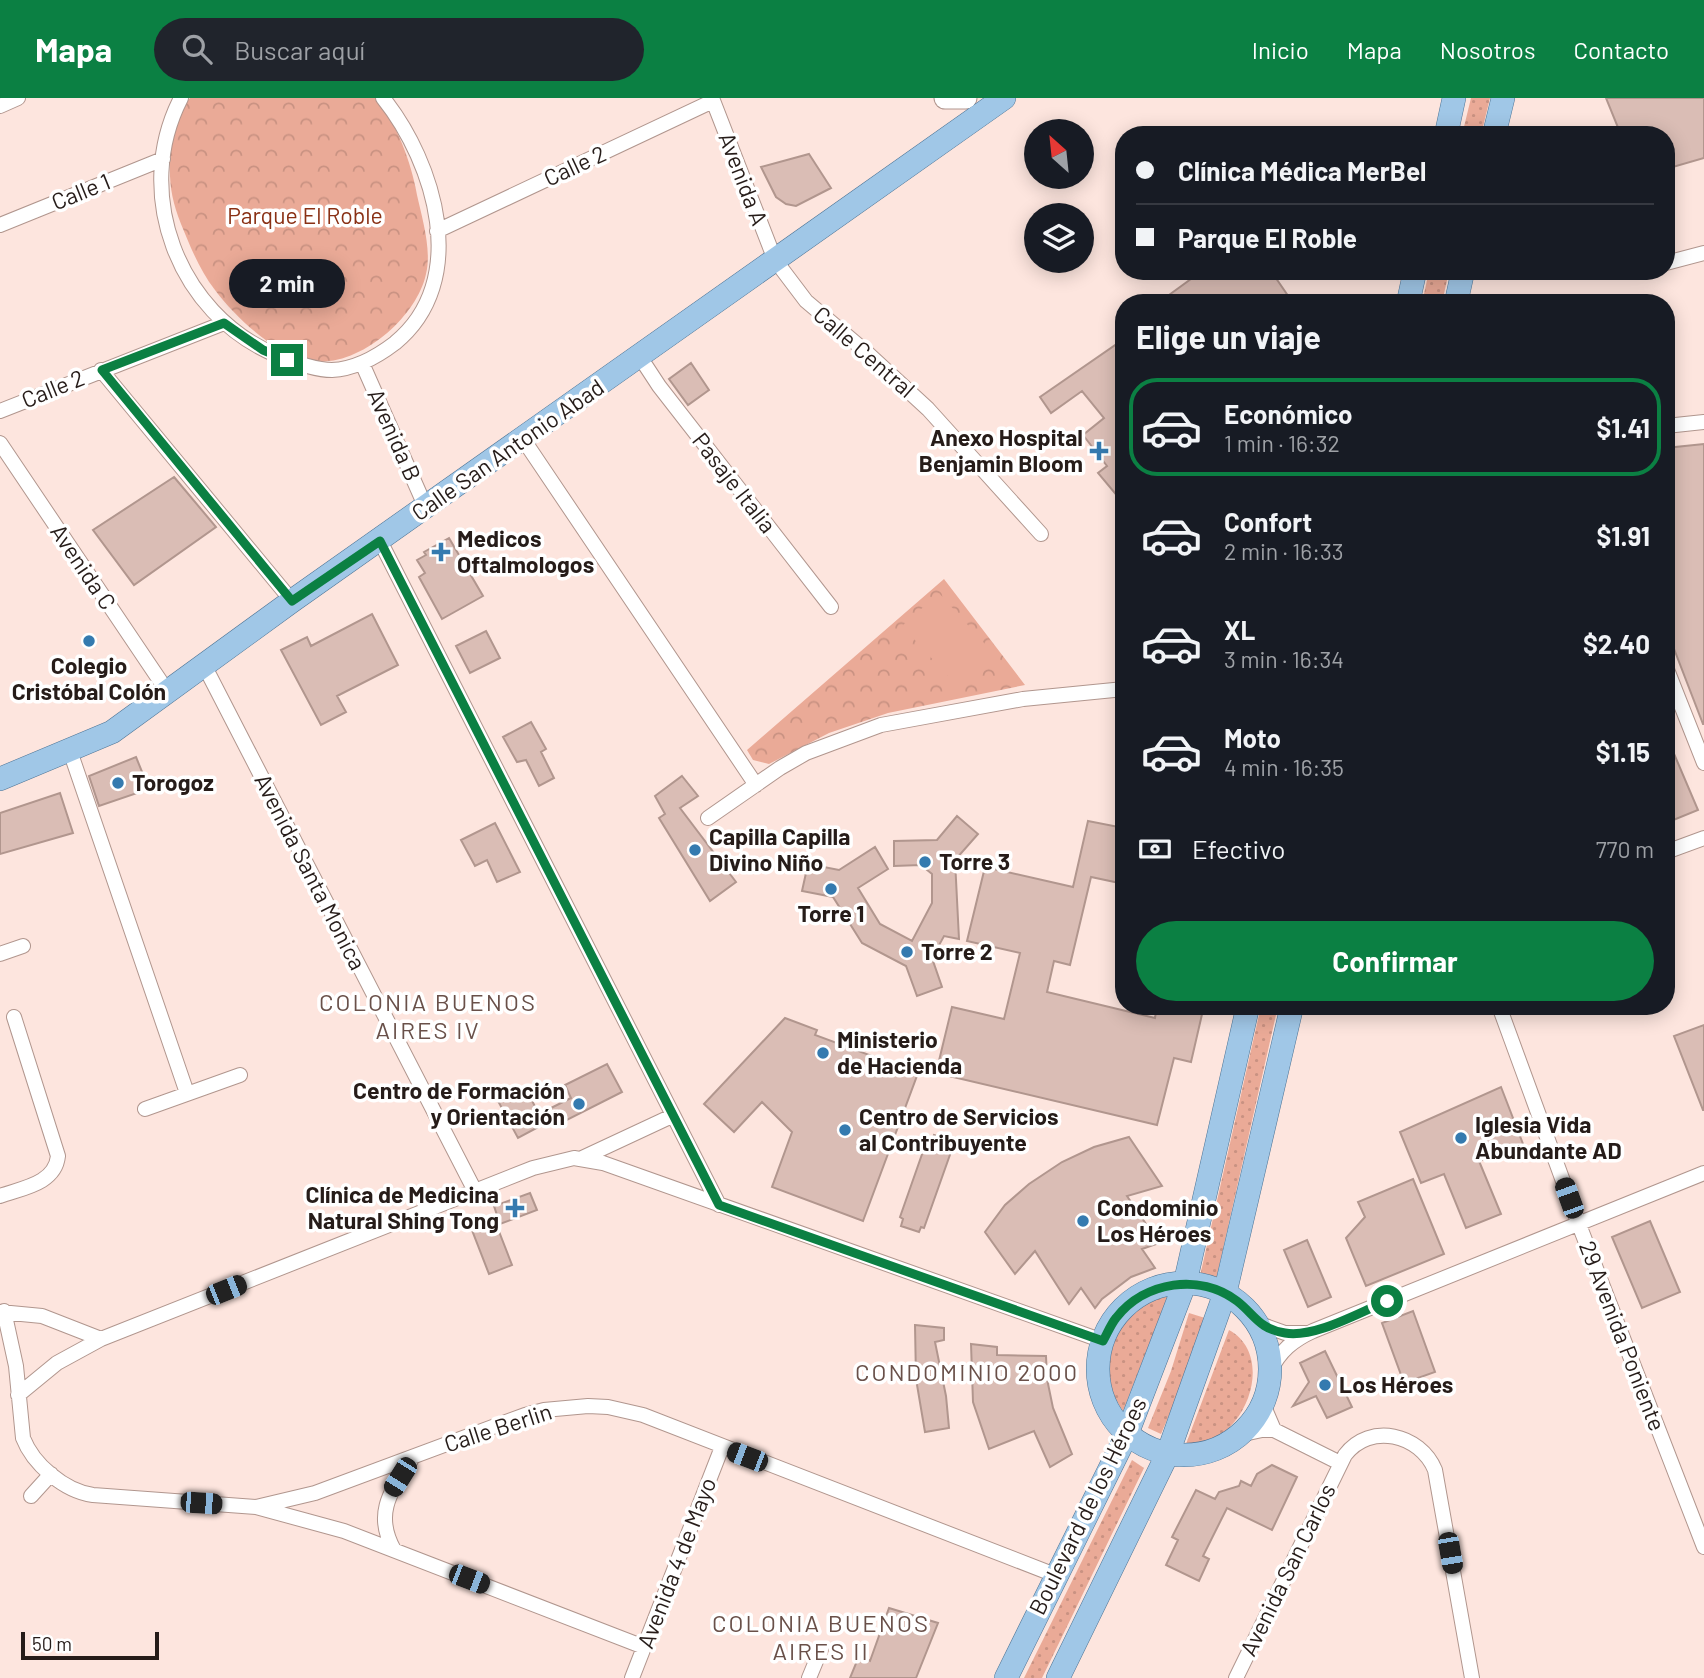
<!DOCTYPE html>
<html lang="es">
<meta charset="utf-8">
<style>
:root{--surface:#171b24;--page:#20242c;--text:#f1f3f6;--muted:#9ea1a6;--line:#363941;--accent:#0b8043}
body{margin:0;font-family:Barlow,sans-serif;background:var(--page);color:var(--text);height:100vh;display:flex;flex-direction:column;font-size:26px;white-space:nowrap}
*{box-sizing:border-box;margin:0}
p{font-size:23px;color:var(--muted)}
.icon{flex:none;width:38px;height:38px;fill:none;stroke:currentColor;stroke-width:2;stroke-linecap:round;stroke-linejoin:round}
.map{position:relative;flex:1;overflow:hidden}
.panel{position:absolute;left:1115px;top:196px;width:560px;height:721px;display:flex;flex-direction:column;background:var(--surface);border-radius:28px;box-shadow:0 4px 18px #0003}
.panel>*{flex:none}
.hud{position:absolute;left:1115px;top:28px;width:560px;height:154px;border-radius:28px;box-shadow:0 4px 18px #0003;display:grid;align-content:center;height:154px;padding:0 21px;background:var(--surface)}
.needle{width:46px;rotate:333deg}
.fabs{position:absolute;left:1024px;top:21px;display:grid;gap:14px}
.fabs a{display:grid;place-items:center;width:70px;height:70px;border-radius:50%;background:var(--surface);box-shadow:0 4px 18px #0003;font-size:35px}
.scale{position:absolute;left:21px;bottom:18px;width:138px;box-sizing:border-box;padding-left:7px;border:4px solid #261c19;border-top:0;font-size:19px;line-height:24px;white-space:nowrap;color:#261c19;-webkit-text-stroke:5px #fff;paint-order:stroke}
.end{position:absolute;width:32px;height:32px;margin:-16px;border:9px solid #0b8043;background:#fff;box-shadow:0 0 0 4px #fff}
.from{border-radius:50%}
.bubble{position:absolute;height:49px;border-radius:24px;background:var(--surface);box-shadow:0 4px 18px #0003;font-size:23px;font-weight:700;line-height:49px;text-align:center}
.car{position:absolute;width:21px;height:42px;margin:-21px -10px;border-radius:9px;box-shadow:0 0 5px 2px #0007;background:linear-gradient(#222 24%,#8ab4d8 0 40%,#222 0 76%,#8ab4d8 0 86%,#222 0)}
.hud b{display:flex;align-items:center;gap:24px;height:66px;font-size:26px}
.hud b+b{border-top:2px solid var(--line)}
.hud i{width:18px;height:18px;background:var(--text)}
ul{padding:0;list-style:none}
li{display:flex;align-items:center;gap:21px;height:98px;margin:0 14px 10px;padding:0 7px;border:4px solid transparent;border-radius:28px}
li div{flex:1}
li b{display:block;font-size:26px}
li em{font-style:normal;font-weight:700}
li.selected{border-color:var(--accent)}
li>.icon{width:63px;height:63px;stroke-width:1.5}
h2{padding:0 21px;font-size:32px;line-height:84px}
.pay{display:flex;align-items:center;gap:18px;height:77px;padding:0 21px;font-size:26px}
.pay p{margin-inline-start:auto}
.action{display:flex;gap:14px;margin-top:auto;padding:14px 21px}
.action a{flex:1;height:80px;border-radius:42px;background:var(--accent);color:#fff;font-size:28px;font-weight:700;line-height:80px;text-align:center}
header{display:flex;align-items:center;gap:42px;box-sizing:border-box;height:98px;padding:0 35px;background:var(--accent);color:#fff}
header strong{font-size:33px}
nav{display:flex;gap:38px;margin-inline-start:auto;font-size:24px}
.search{width:490px;height:63px;background:var(--page);display:flex;align-items:center;gap:18px;box-sizing:border-box;padding:0 24px;border-radius:38px;color:var(--muted);font-size:26px}
.map>svg:first-child{display:block}
.grass{fill:url(#grass-dots)}
.park{fill:url(#park-crowns)}
.pitch{fill:#eaaa97}
.building{fill:#dabdb5;stroke:#b1968e;stroke-width:2}
.lines{fill:none;stroke-linecap:round;stroke-linejoin:round}
.minor-casing{stroke:#b1968e;stroke-width:16}
.secondary-casing{stroke:#b1968e;stroke-width:23}
.primary-casing{stroke:#4c7394;stroke-width:24}
.minor{stroke:#fff;stroke-width:14}
.secondary{stroke:#fff;stroke-width:21}
.primary{stroke:#a0c7e7;stroke-width:23}
.route{stroke:#0b8043;stroke-width:9}
.poi-dot{fill:#347aaf;stroke:#fff;stroke-width:2.5}
.labels{text-anchor:middle;stroke-width:7;stroke-linejoin:round;paint-order:stroke}
.street-label{font-size:23px;fill:#261c19;stroke:#fff}
.park-label{font-size:23px;fill:#893014;stroke:#fff}
.poi-label{font-size:23px;font-weight:bold;fill:#261c19;stroke:#fff;text-anchor:start}
.neighbourhood-label{font-size:24px;letter-spacing:2px;fill:#695049;stroke:#fff}
</style>
<header>
<strong>Mapa</strong>
<div class="search"><svg class="icon" aria-label="search" viewBox="0 0 24 24"><circle cx="10" cy="10" r="6"/><path d="M15 15l6 6"/></svg>Buscar aquí</div>
<nav><a>Inicio</a><a>Mapa</a><a>Nosotros</a><a>Contacto</a></nav>
</header>
<div class="map">
<svg width="1704" height="1580" viewBox="0 0 1704 1580">
<defs>
<pattern id="grass-dots" width="8" height="8" patternUnits="userSpaceOnUse" patternTransform="scale(1.75)"><rect width="8" height="8" fill="#eaaa97"/><path d="M2 2h.1M6 6h.1" fill="none" stroke="#c99282" stroke-width="1.8" stroke-linecap="round"/></pattern>
<pattern id="park-crowns" width="20" height="18" patternUnits="userSpaceOnUse" patternTransform="scale(1.75)"><rect width="20" height="18" fill="#eaaa97"/><path d="M2 6a3 3 0 1 1 6 0M12 15a3 3 0 1 1 6 0" fill="none" stroke="#c99282"/></pattern>
</defs>
<rect width="100%" height="100%" fill="#fde5de"/>
<!-- grass -->
<path class="grass" d="M1471,0H1490L1481,37H1462Z
M1429,173H1449L1442,205H1422Z
M1261,908H1278L1216,1182L1200,1178Z
M1168,1198L1123,1313C1114,1299 1106,1284 1106,1267C1106,1234 1137,1203 1168,1198Z
M1189,1215L1205,1220L1187,1275L1161,1336L1148,1330L1171,1273Z
M1229,1232C1280,1260 1241,1353 1186,1346Z
M1132,1362L1144,1370L1042,1580H1024Z"/>
<!-- park -->
<path class="park" d="M190,0H375C397,25 411,64 417,97C422,120 432,152 426,176C417,219 359,270 312,263C276,258 236,220 215,192C200,173 190,148 181,126C169,96 168,75 172,43C173,37 172,28 175,22C177,14 185,6 190,0Z
M944,481L1025,587L888,615L829,635L769,666L753,662L747,652Z"/>
<!-- pitch -->
<path class="pitch" d="M939,495L994,556L958,589L902,528Z"/>
<!-- building -->
<path class="building" d="M1606,0H1704V60L1666,71V37H1621Z
M809,56L831,90L796,108L786,106L776,99L761,69Z
M1202,173H1271L1293,205H1158Z
M1124,241V406L1098,375L1107,368L1083,337L1104,320L1082,293L1051,315L1040,299Z
M691,265L709,292L688,307L669,281Z
M1704,346V626H1703L1666,530V350Z
M174,379L216,429L134,487L93,432Z
M449,440L483,498L442,521L419,479L425,475L417,462L426,457L424,454Z
M372,516L398,567L337,598L346,614L321,627L281,552L307,539L311,548Z
M486,533L500,560L470,575L456,548Z
M531,624L546,651L541,654L554,680L539,688L526,662L517,664L503,639Z
M1666,637L1698,712L1666,725Z
M136,659L149,691L99,708L89,678Z
M682,678L698,698L680,710L736,784L710,803L659,720L665,716L655,698Z
M60,695L73,735L0,756V715Z
M957,718L978,736L955,762L959,841L944,838L932,860L942,889L917,898L906,868L862,845L833,799L802,793L808,766L839,772L875,749L888,771L858,790L880,826L912,843L932,805V776L921,767L894,768V743L937,742Z
M1088,723L1124,730V786L1091,779L1070,867L1054,863L1047,894L1155,920L1157,908H1187L1203,912L1191,964L1174,960L1157,1027L936,975L952,909L1004,921L1020,855L967,843L985,769L1073,789Z
M495,725L520,774L497,784L487,762L475,768L461,742Z
M785,920L817,932L815,937L918,975L863,1123L772,1089L792,1034L762,1004L734,1034L704,1006Z
M1704,927V1012H1703L1674,938Z
M607,966L622,994L555,1028L547,1012L571,1000L565,987Z
M525,989L544,1026L518,1040L498,1003Z
M1501,989L1523,1046L1479,1063L1501,1116L1466,1130L1444,1076L1421,1085L1400,1034Z
M934,1037L952,1043L950,1049L952,1051L924,1130L921,1129L919,1134L901,1128L903,1121L900,1119L927,1042L932,1044Z
M1129,1039L1162,1088L1127,1098L1159,1145L1142,1151L1155,1170L1131,1179L1102,1201L1095,1210L1081,1190L1069,1206L1035,1153L1015,1176L985,1134L1005,1107L1029,1086L1062,1064L1094,1049Z
M1413,1081L1444,1156L1366,1188L1346,1140L1365,1119L1358,1104Z
M530,1095L537,1112L500,1126L494,1108Z
M493,1118L512,1167L489,1176L470,1127Z
M1650,1123L1680,1194L1642,1210L1612,1139Z
M1307,1142L1331,1199L1308,1209L1284,1152Z
M1413,1213L1435,1274L1404,1285L1382,1225Z
M915,1227L944,1230V1242L935,1244L946,1298L949,1330L925,1334L916,1281Z
M971,1246L997,1249V1257L1046,1258L1047,1281L1053,1310L1072,1356L1050,1369L1034,1333L989,1351L973,1304Z
M1325,1253L1352,1309L1327,1320L1316,1298L1293,1308L1309,1284L1300,1265Z
M1272,1367L1297,1379L1272,1432L1227,1410L1203,1458L1209,1461L1199,1483L1166,1467L1178,1442L1172,1439L1196,1392L1215,1401L1219,1394L1239,1388L1241,1383L1251,1388L1257,1376Z
M889,1510L938,1525L916,1580H850L859,1558L870,1563Z"/>
<g class="lines">
<!-- minor casing -->
<g class="minor-casing">
<path id="minor" d="M181,0C132,95 178,216 276,257C293,264 314,272 332,272C355,271 378,258 395,245C471,183 435,65 383,0
M712,0L775,162L806,203L865,253L928,311L1041,436
M0,8L18,0
M0,127L163,61
M437,133L713,3
M1666,165L1704,155
M640,259L659,288L831,509
M362,265L426,410
M101,272L292,503
M0,313L224,225
M1666,328L1704,324
M523,341L756,687
M0,345L167,593
M380,443L719,1107
M204,567L475,1093
M1666,569L1704,665
M70,653L187,995
M708,720L780,670L806,655L881,627L1023,601L1124,591
M1666,754L1704,740
M0,856L23,848
M1499,908L1578,1124L1704,1449
M145,1011L240,977
M582,1060L672,1018
M0,1098C22,1090 55,1086 58,1058L14,919
M4,1213L16,1268L23,1340C33,1366 64,1393 93,1397L256,1409L344,1433L644,1549
M0,1214L42,1218L101,1241
M1257,1225L1285,1235H1305
M1270,1273C1280,1253 1293,1242 1313,1233L1704,1075
M18,1297L57,1265L101,1241L533,1070L574,1060L603,1065L1103,1243
M1265,1300V1311L1274,1332
M1239,1337L1262,1332H1274L1340,1365
M31,1398L51,1376
M256,1409L315,1395L525,1317L544,1312L588,1308L608,1309L643,1317L1055,1477
M394,1452C373,1414 392,1392 413,1359
M632,1580L722,1349
M809,1580L821,1551
M1236,1580L1345,1357C1370,1324 1420,1336 1435,1372L1472,1580"/>
</g>
<!-- secondary casing -->
<g class="secondary-casing">
<path id="secondary" d="M945,0H966"/>
</g>
<!-- primary casing -->
<g class="primary-casing">
<path id="primary" d="M1446,37L1454,0
M1494,37L1503,0
M1408,205L1415,173
M1456,205L1463,173
M0,681L112,634L292,503L1004,0
M1098 1271a86 86 0 1 1 172 0a86 86 0 1 1-172 0Z
M1006,1580L1127,1336L1185,1185L1248,908
M1058,1580L1168,1355L1225,1195L1292,908"/>
</g>
<!-- minor -->
<use href="#minor" class="minor"/>
<!-- secondary -->
<use href="#secondary" class="secondary"/>
<!-- primary -->
<use href="#primary" class="primary"/>
</g>
<g class="lines">
<!-- route -->
<path class="route" d="M287,262L263,252L224,225L102,272L292,503L380,443L719,1107L1103,1243C1107,1236 1111,1226 1116,1220C1145,1183 1200,1175 1237,1203C1255,1217 1259,1231 1285,1235C1315,1240 1358,1215 1387,1203"/>
</g>
<!-- markers -->
<g class="poi-dot">
<path d="M1095.5 342.5h7v7h7v7h-7v7h-7v-7h-7v-7h7z"/>
<path d="M437.5 443.5h7v7h7v7h-7v7h-7v-7h-7v-7h7z"/>
<circle cx="89" cy="543" r="7"/>
<circle cx="118" cy="685" r="7"/>
<circle cx="695" cy="752" r="7"/>
<circle cx="925" cy="764" r="7"/>
<circle cx="831" cy="791" r="7"/>
<circle cx="907" cy="854" r="7"/>
<circle cx="823" cy="955" r="7"/>
<circle cx="579" cy="1006" r="7"/>
<circle cx="845" cy="1032" r="7"/>
<circle cx="1461" cy="1040" r="7"/>
<path d="M511.5 1099.5h7v7h7v7h-7v7h-7v-7h-7v-7h7z"/>
<circle cx="1083" cy="1123" r="7"/>
<circle cx="1325" cy="1287" r="7"/>
</g>
<g class="labels">
<!-- street labels -->
<g class="street-label">
<text transform="translate(575 68) rotate(-25)" y="8">Calle 2</text>
<text transform="translate(743 81) rotate(69)" y="8">Avenida A</text>
<text transform="translate(81 94) rotate(-22)" y="8">Calle 1</text>
<text transform="translate(864 254) rotate(41)" y="8">Calle Central</text>
<text transform="translate(53 291) rotate(-22)" y="8">Calle 2</text>
<text transform="translate(394 337) rotate(66)" y="8">Avenida B</text>
<text transform="translate(508 352) rotate(-35)" y="8">Calle San Antonio Abad</text>
<text transform="translate(734 385) rotate(52)" y="8">Pasaje Italia</text>
<text transform="translate(83 469) rotate(56)" y="8">Avenida C</text>
<text transform="translate(310 774) rotate(63)" y="8">Avenida Santa Monica</text>
<text transform="translate(1622 1238) rotate(69)" y="8">29 Avenida Poniente</text>
<text transform="translate(498 1330) rotate(-18)" y="8">Calle Berlin</text>
<text transform="translate(1088 1408) rotate(-64)" y="8">Boulevard de los Héroes</text>
<text transform="translate(677 1465) rotate(-69)" y="8">Avenida 4 de Mayo</text>
<text transform="translate(1288 1472) rotate(-64)" y="8">Avenida San Carlos</text>
</g>
<!-- park labels -->
<g class="park-label">
<text x="305" y="126">Parque El Roble</text>
</g>
<!-- poi labels -->
<g class="poi-label">
<text x="1083" y="348" text-anchor="end">Anexo Hospital<tspan x="1083" dy="26">Benjamin Bloom</tspan></text>
<text x="457" y="449">Medicos<tspan x="457" dy="26">Oftalmologos</tspan></text>
<text x="89" y="576" text-anchor="middle">Colegio<tspan x="89" dy="26">Cristóbal Colón</tspan></text>
<text x="132" y="693">Torogoz</text>
<text x="709" y="747">Capilla Capilla<tspan x="709" dy="26">Divino Niño</tspan></text>
<text x="939" y="772">Torre 3</text>
<text x="831" y="824" text-anchor="middle">Torre 1</text>
<text x="921" y="862">Torre 2</text>
<text x="837" y="950">Ministerio<tspan x="837" dy="26">de Hacienda</tspan></text>
<text x="565" y="1001" text-anchor="end">Centro de Formación<tspan x="565" dy="26">y Orientación</tspan></text>
<text x="859" y="1027">Centro de Servicios<tspan x="859" dy="26">al Contribuyente</tspan></text>
<text x="1475" y="1035">Iglesia Vida<tspan x="1475" dy="26">Abundante AD</tspan></text>
<text x="499" y="1105" text-anchor="end">Clínica de Medicina<tspan x="499" dy="26">Natural Shing Tong</tspan></text>
<text x="1097" y="1118">Condominio<tspan x="1097" dy="26">Los Héroes</tspan></text>
<text x="1339" y="1295">Los Héroes</text>
</g>
<!-- neighbourhood labels -->
<g class="neighbourhood-label">
<text x="428" y="913">COLONIA BUENOS<tspan x="428" dy="28">AIRES IV</tspan></text>
<text x="967" y="1283">CONDOMINIO 2000</text>
<text x="821" y="1534">COLONIA BUENOS<tspan x="821" dy="28">AIRES II</tspan></text>
</g>
</g>
</svg>
<div class="fabs">
<a><svg class="needle" viewBox="-14 -14 28 28"><path d="M0-13l5 13h-10z" fill="#e53935"/><path d="M0 13l5-13h-10z" fill="#9ea1a6"/></svg></a>
<a><svg class="icon" aria-label="layers" viewBox="0 0 24 24"><path d="M12 4l9 5-9 5-9-5zM3 14l9 5 9-5"/></svg></a>
</div>
<div class="scale">50 m</div>
<i class="end from" style="left:1387px;top:1203px"></i>
<i class="end" style="left:287px;top:262px"></i>
<div class="bubble" style="left:229px;top:161px;width:116px">2 min</div>
<i class="car" style="left:1569px;top:1100px;rotate:340deg"></i>
<i class="car" style="left:226px;top:1192px;rotate:68deg"></i>
<i class="car" style="left:747px;top:1359px;rotate:291deg"></i>
<i class="car" style="left:400px;top:1379px;rotate:212deg"></i>
<i class="car" style="left:201px;top:1405px;rotate:94deg"></i>
<i class="car" style="left:1450px;top:1455px;rotate:170deg"></i>
<i class="car" style="left:469px;top:1481px;rotate:111deg"></i>
<div class="hud">
<b><i class="from"></i>Clínica Médica MerBel</b>
<b><i></i>Parque El Roble</b>
</div>
<section class="panel">
<h2>Elige un viaje</h2>
<ul>
<li class="selected"><svg class="icon" aria-label="car" viewBox="0 0 24 24"><path d="M5 17H2v-5l4-1 3-4h7l3 4 3 1v5h-3M9 17h6M6 11h13"/><circle cx="7" cy="17" r="2"/><circle cx="17" cy="17" r="2"/></svg><div><b>Económico</b><p>1 min · 16:32</p></div><em>$1.41</em></li>
<li><svg class="icon" aria-label="car" viewBox="0 0 24 24"><path d="M5 17H2v-5l4-1 3-4h7l3 4 3 1v5h-3M9 17h6M6 11h13"/><circle cx="7" cy="17" r="2"/><circle cx="17" cy="17" r="2"/></svg><div><b>Confort</b><p>2 min · 16:33</p></div><em>$1.91</em></li>
<li><svg class="icon" aria-label="car" viewBox="0 0 24 24"><path d="M5 17H2v-5l4-1 3-4h7l3 4 3 1v5h-3M9 17h6M6 11h13"/><circle cx="7" cy="17" r="2"/><circle cx="17" cy="17" r="2"/></svg><div><b>XL</b><p>3 min · 16:34</p></div><em>$2.40</em></li>
<li><svg class="icon" aria-label="car" viewBox="0 0 24 24"><path d="M5 17H2v-5l4-1 3-4h7l3 4 3 1v5h-3M9 17h6M6 11h13"/><circle cx="7" cy="17" r="2"/><circle cx="17" cy="17" r="2"/></svg><div><b>Moto</b><p>4 min · 16:35</p></div><em>$1.15</em></li>
</ul>
<div class="pay"><svg class="icon" aria-label="cash" viewBox="0 0 24 24"><path d="M3 7h18v10H3z"/><circle cx="12" cy="12" r="2"/></svg>Efectivo<p>770 m</p></div>
<div class="action"><a>Confirmar</a></div>
</section>
</div>
